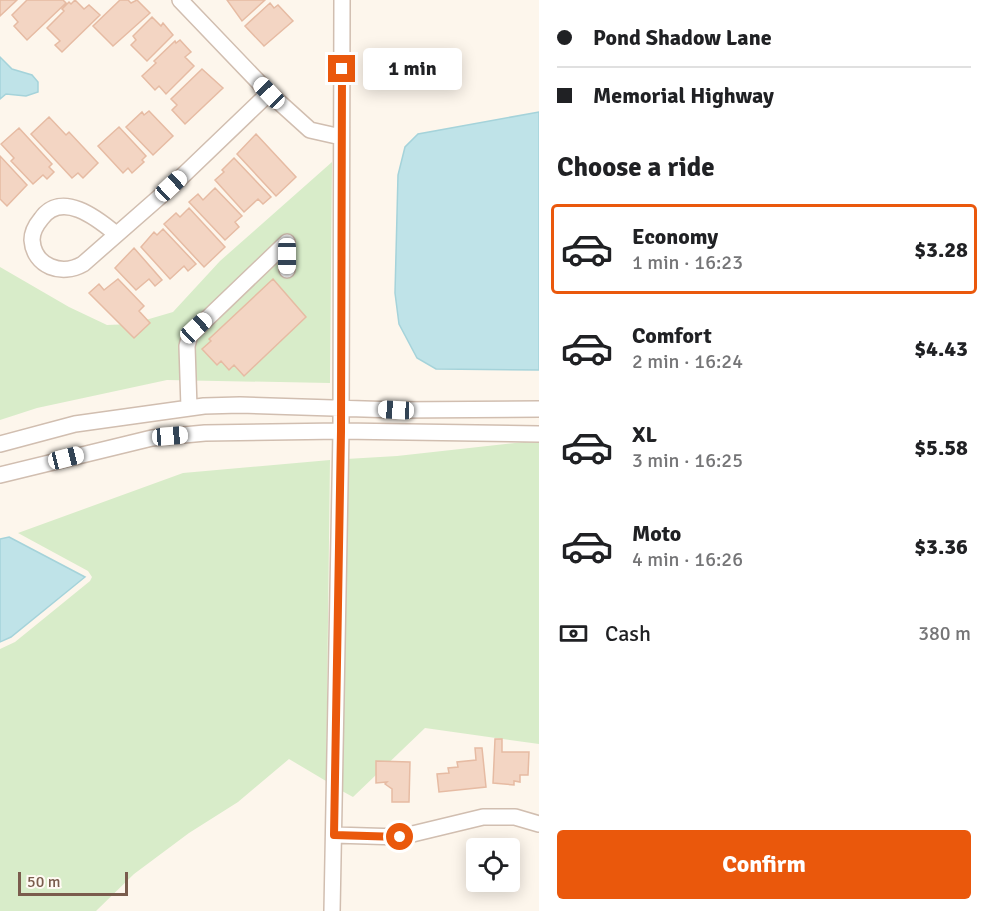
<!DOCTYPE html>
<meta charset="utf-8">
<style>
:root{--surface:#fff;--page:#f2f2f2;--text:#202124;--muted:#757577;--line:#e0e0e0;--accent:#ea580c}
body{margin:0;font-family:Signika,sans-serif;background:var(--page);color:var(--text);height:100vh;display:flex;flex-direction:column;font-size:22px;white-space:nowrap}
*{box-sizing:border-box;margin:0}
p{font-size:20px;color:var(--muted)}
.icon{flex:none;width:33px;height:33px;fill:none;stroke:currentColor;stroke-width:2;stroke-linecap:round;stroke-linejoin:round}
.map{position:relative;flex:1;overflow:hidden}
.panel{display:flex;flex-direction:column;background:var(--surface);width:450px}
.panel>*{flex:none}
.guide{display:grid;align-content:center;height:132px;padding:0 18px;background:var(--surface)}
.tools{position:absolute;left:466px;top:838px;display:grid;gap:12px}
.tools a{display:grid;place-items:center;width:54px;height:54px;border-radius:6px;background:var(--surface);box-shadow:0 3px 15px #0003;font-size:30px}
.scale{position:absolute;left:18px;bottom:15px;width:110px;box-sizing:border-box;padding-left:6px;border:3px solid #7a5c4d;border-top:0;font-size:16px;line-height:21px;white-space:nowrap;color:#7a5c4d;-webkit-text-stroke:4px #fffaf3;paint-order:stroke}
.end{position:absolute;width:27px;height:27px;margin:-14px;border:8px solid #ea580c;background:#fff;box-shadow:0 0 0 3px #fff}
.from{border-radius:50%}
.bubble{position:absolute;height:42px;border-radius:6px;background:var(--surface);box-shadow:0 3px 15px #0003;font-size:20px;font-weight:700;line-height:42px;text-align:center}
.car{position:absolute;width:18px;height:36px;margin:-18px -9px;border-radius:8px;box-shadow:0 0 4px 2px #0007;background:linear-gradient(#fff 24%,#345 0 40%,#fff 0 76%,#345 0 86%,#fff 0)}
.guide b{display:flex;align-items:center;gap:21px;height:57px;font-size:22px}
.guide b+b{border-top:2px solid var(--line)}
.guide i{width:15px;height:15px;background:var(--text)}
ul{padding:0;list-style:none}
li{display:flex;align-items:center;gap:18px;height:90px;margin:0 12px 9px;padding:0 6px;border:3px solid transparent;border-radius:6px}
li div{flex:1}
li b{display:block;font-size:22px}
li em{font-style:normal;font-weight:700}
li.on{border-color:var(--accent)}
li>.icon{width:54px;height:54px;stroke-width:1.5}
h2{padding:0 18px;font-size:27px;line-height:72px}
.pay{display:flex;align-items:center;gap:15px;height:66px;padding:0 18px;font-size:22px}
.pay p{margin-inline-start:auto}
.action{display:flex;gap:12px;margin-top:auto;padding:12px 18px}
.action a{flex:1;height:69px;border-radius:6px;background:var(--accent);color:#fff;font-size:24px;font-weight:700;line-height:69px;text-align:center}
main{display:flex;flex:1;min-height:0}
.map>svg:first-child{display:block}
.green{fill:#d8ecc9}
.water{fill:#bfe3e8;stroke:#a5d3da;stroke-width:1.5}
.building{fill:#f3d5c3;stroke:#e6bba3;stroke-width:1.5}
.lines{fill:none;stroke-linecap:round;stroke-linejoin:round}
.minor-casing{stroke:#d1beb0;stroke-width:18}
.minor{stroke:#fff;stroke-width:15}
.route{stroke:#ea580c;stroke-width:8}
</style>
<main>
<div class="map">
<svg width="539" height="911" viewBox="0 0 539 911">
<rect width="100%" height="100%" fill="#fdf6ec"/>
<!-- green -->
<path class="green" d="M332,162L330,383L167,380L37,408L0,420V267L69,307L107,325L132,324L173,312L220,261Z
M524,442L539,443V744L425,728L353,797L342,791L346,459L397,456Z
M330,460L326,781L289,759L238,802L189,833L134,874L96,911H0V649L15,642L90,581L92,577L88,571L18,533L183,473Z"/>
<!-- water -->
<path class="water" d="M0,57L12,69L32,75L38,82V92L26,96L6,94L0,99Z
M539,112V370L436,369L417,358L399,324L395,293L398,175L405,147L418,134Z
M9,537L85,577L11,637L0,642V539Z"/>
<!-- building -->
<path class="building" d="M0,0H17L0,16Z
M27,0H63L66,3L27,40L14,26L18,22L12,15Z
M75,0L84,9L89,5L100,15L62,52L55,45L60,41L47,28L64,11L62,9L69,2L71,4Z
M120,0H128L131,3L137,0L150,13L113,46L93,26Z
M227,0H265L242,21Z
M270,3L274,8L278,5L293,21L264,46L245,26Z
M152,17L161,26L163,23L173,35L147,61L131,45L136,40L133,36Z
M180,40L191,52L185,57L194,66L166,94L159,86L155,90L142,76L156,63L154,61L175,41L176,43Z
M202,69L223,88L185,124L172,110L177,105L171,99Z
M149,111L173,136L153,155L126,127L142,112L144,115Z
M49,117L66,135L69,132L98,163L83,178L78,173L72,178L31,134Z
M119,127L146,156L142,160L144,162L132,173L128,168L123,173L98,146Z
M19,128L52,164L49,167L54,172L47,179L43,175L33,184L11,161L14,158L1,144Z
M256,134L296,177L276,196L237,154Z
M0,156L27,185L7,206L0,199Z
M234,158L271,197L263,204L258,199L244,212L215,180L224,172L222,170Z
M215,188L242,216L235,222L239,227L225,240L189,202L198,194L203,200Z
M189,208L225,247L204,267L164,224L176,213L180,217Z
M163,229L196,264L188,271L184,266L170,279L141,247L154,232L157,235Z
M134,248L162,280L155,286L149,279L136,290L115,268Z
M118,279L144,306L139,311L150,323L134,338L89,293L99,284L104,290Z
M273,279L306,317L244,376L234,365L229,370L221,361L217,365L202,349L211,341L209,339Z
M495,739H502V752H529L528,775H520V782L514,781V785L493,783Z
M475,748H482L486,787L439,792L437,774L449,773L448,768L458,767L457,762L476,760Z
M376,761L410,762L409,802H392V789L385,784L387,782L376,783Z"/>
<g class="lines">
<!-- minor casing -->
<g class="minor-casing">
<path id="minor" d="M180,0L269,93L310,130L341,137
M116,234C97,218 61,190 41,219C36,225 32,232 32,240C34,267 62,276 83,264L172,186L269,93
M189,408L187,346L190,335L287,242V270
M0,444L75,424L204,406L240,405L396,410L539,409
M0,475L152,438L205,433L341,431L539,434
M334,835L400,837L483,817H515L539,824
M332,911L341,431L342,0"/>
</g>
<!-- minor -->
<use href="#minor" class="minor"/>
</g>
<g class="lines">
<!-- route -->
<path class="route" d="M342,69L341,431L334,835L400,837"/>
</g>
</svg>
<div class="tools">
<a><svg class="icon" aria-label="locate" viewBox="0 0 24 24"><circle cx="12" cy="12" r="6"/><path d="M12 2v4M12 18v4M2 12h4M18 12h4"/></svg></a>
</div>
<div class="scale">50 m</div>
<i class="end from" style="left:400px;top:837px"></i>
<i class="end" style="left:342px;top:69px"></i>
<div class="bubble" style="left:363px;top:48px;width:99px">1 min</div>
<i class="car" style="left:269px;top:93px;rotate:316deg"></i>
<i class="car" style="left:171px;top:186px;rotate:47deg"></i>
<i class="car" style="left:287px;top:256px;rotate:180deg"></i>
<i class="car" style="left:196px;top:328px;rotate:47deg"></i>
<i class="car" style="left:396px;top:410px;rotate:273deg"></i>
<i class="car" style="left:170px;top:436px;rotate:85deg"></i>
<i class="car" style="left:66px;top:458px;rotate:76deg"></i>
</div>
<section class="panel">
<div class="guide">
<b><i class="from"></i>Pond Shadow Lane</b>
<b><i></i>Memorial Highway</b>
</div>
<h2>Choose a ride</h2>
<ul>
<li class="on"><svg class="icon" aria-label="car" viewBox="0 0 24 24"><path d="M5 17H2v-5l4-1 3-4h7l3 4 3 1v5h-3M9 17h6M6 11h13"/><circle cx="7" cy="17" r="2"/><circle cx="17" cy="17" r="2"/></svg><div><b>Economy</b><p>1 min · 16:23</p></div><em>$3.28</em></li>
<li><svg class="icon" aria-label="car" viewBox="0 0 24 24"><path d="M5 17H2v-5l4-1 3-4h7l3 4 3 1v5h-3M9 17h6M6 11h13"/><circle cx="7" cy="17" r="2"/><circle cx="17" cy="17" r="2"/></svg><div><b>Comfort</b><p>2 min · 16:24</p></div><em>$4.43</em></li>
<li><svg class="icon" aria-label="car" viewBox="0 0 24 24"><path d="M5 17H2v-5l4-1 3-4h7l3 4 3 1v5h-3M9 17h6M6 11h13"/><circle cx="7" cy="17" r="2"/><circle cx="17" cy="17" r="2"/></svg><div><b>XL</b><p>3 min · 16:25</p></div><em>$5.58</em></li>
<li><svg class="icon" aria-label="car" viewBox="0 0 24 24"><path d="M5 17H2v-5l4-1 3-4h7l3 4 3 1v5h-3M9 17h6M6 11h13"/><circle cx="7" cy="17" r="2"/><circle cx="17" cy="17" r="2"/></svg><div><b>Moto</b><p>4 min · 16:26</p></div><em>$3.36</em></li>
</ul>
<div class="pay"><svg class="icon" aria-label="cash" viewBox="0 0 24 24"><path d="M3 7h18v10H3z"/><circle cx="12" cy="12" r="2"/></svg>Cash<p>380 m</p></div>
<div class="action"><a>Confirm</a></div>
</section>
</main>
